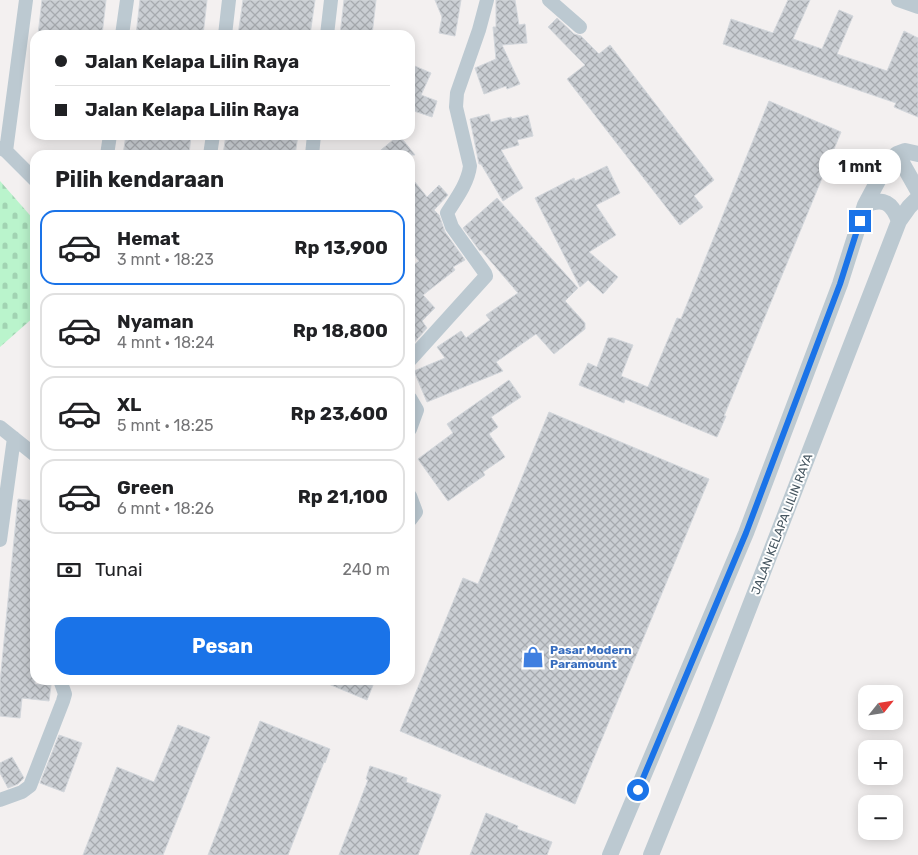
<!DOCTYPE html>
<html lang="id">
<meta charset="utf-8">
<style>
:root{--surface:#fff;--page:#f6f6f6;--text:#202124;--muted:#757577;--line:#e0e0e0;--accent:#1a73e8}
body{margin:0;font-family:Rubik,sans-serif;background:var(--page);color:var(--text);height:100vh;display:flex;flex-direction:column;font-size:19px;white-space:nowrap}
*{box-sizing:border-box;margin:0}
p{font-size:16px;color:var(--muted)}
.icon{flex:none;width:28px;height:28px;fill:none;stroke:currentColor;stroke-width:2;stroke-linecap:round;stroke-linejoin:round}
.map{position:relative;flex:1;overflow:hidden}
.sheet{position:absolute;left:30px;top:150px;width:385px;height:535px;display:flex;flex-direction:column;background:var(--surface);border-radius:15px;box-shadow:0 2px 12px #0003}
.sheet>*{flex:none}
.banner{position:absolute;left:30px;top:30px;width:385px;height:110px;border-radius:15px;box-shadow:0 2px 12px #0003;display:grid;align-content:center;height:110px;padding:0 25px;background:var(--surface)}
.needle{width:32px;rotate:60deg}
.tools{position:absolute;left:858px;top:685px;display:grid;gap:10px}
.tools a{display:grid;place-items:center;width:45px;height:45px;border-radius:10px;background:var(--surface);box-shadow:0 2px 12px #0003;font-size:25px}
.end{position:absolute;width:22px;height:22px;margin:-11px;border:6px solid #1a73e8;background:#fff;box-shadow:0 0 0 2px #fff}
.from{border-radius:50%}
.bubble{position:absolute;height:35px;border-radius:15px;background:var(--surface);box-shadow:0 2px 12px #0003;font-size:16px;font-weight:700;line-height:35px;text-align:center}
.banner b{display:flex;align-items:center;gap:18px;height:48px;font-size:19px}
.banner b+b{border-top:1px solid var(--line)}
.banner i{width:12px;height:12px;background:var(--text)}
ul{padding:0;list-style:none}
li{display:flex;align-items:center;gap:15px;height:75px;margin:0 10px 8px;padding:0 15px;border:2px solid var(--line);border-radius:15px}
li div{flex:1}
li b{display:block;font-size:19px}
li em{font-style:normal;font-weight:700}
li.selected{border-color:var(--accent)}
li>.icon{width:45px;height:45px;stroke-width:1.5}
h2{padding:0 25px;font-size:22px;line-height:60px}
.pay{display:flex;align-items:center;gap:12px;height:55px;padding:0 25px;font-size:19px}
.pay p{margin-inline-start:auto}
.action{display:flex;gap:10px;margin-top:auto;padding:10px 25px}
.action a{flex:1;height:58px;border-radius:15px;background:var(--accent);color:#fff;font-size:20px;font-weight:700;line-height:58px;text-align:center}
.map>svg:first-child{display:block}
.cemetery{fill:url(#cemetery-stones)}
.building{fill:url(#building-cross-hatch);stroke:#d3d7dc}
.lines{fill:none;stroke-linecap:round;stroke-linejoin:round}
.minor{stroke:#bcc9d1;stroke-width:14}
.tertiary{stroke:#bcc9d1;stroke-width:16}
.route{stroke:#1a73e8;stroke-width:6}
.labels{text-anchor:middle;stroke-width:4;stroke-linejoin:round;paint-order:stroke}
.street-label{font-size:12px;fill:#465660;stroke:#fff}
.shop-label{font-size:12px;font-weight:bold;fill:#366cbe;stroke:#fff;text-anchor:start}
</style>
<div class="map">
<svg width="918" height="855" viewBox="0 0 918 855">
<defs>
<pattern id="cemetery-stones" width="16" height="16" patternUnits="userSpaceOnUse" patternTransform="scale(1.25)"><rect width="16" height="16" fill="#baf4cc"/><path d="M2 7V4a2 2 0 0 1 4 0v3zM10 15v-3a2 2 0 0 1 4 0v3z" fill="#a1d3b2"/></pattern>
<pattern id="building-cross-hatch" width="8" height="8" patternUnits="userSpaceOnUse" patternTransform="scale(1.25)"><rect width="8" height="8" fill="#caced3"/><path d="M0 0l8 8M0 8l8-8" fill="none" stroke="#a6aaaf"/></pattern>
</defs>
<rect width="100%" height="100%" fill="#f3f0f0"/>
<!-- cemetery -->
<path class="cemetery" d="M0,181L35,221V316L0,347Z"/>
<!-- building -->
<path class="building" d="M42,0H106L102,35H38Z
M140,0H207L203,35H136Z
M243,0H315L310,35H238Z
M344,0H376L372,35H340Z
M435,0H461L455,36L439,33L442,17Z
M496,0H515L519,25L525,24L527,43L502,45L520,84L507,89L506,86L484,94L475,68L496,59L493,27H496Z
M788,0H810L793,39L822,49L839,10L853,16L837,54L887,71L904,31L918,38V117L894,107L896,103L723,44L731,19L773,33Z
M557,18L574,34L581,36L599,54L610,45L714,180L694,196L703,207L680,225L567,79L585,65L548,27Z
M410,64L431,73L421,95L437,101L432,117L414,111L410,121Z
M769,101L841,132L724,416H726L717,437L625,399L624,403L579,385L588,363L597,367L608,338H613L633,345L621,376L648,387L677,318L681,319Z
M489,114L491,122L511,117L512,119L528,115L533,136L517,140L519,145L501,150L523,188L503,201L481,164H479L470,119Z
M126,135H191L189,155H123Z
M226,135H298L295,155H223Z
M399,135L415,155H375Z
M607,166L620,193L596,205L616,235L589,252L618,277L603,294L588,280L580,287L535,198L574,178L575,181Z
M410,176L427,197L439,185L448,195L434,210L439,215L445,232L465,260L453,267L455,270L423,295L435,308L422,321L427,328L410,347V268L419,261L410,250Z
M497,198L578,288L565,301L585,323V329L554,354L536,334L496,362L503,371L427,402L414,371L445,358L437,347L461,331L466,338L490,320L486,315L518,293L481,250L480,251L463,228Z
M509,380L521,397L491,417L498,427L489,434L505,457L483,472L485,475L448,501L418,459L453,433L447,424Z
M549,412L709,479L575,804L400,731L463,578L478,584Z
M18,499L35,501V684L51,685L49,701L22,698L20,718L0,716V682Z
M319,680H375L367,700Z
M260,721L330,749L325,763L324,762L288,855H208Z
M178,725L210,737L163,855H83L117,767L154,782Z
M59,735L82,743L64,792L40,783Z
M12,757L24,778L18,784L8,788L0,773V763Z
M370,766L407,778L406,782L441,795L418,855H339L368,780L366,779Z
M486,813L518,826L517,829L552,842L547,855H470Z"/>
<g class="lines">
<!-- minor -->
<path class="minor" d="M549,0L580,27
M898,0L918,7
M122,35L127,0
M225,35L229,0
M327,35L331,0
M0,148L6,151L35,180
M6,151L26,0
M107,155L110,135
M210,155L213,135
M312,155L314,135
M410,360L486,276L485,273L452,227L447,213C456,199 468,183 470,166L456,107L457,93L479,30L487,0
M410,398L417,410L410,429
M0,427L35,455
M410,496L416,512L410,520
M0,540L14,438
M0,800L22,792L30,786L63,701L65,694L60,680"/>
<!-- tertiary -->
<path class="tertiary" d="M897,154L918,191
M865,205C884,197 892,203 899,221
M610,855L746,533L840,284L865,205L888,162L897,154L905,151L918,154
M651,855L706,719L899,221L909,207L918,198"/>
</g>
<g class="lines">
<!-- route -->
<path class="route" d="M638,790L746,533L840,284L860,221"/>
</g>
<!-- icons -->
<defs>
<g id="shop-bare" transform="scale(1.725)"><path d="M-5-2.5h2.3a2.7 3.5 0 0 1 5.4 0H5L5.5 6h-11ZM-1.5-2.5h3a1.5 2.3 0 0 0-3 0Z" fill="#3f7fe0" stroke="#fff" stroke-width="2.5" paint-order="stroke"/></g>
</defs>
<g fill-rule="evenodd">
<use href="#shop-bare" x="533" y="657"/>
</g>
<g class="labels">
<!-- street labels -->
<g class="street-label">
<text transform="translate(782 524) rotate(-69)" y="4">JALAN KELAPA LILIN RAYA</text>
</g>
<!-- shop labels -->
<g class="shop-label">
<text x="550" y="654">Pasar Modern<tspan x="550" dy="14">Paramount</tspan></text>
</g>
</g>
</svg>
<div class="tools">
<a><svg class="needle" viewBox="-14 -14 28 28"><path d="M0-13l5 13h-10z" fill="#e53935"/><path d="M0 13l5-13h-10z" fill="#757577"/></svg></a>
<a>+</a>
<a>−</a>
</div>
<i class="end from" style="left:638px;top:790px"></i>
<i class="end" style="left:860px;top:221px"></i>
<div class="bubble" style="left:819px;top:149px;width:82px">1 mnt</div>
<div class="banner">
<b><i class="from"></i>Jalan Kelapa Lilin Raya</b>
<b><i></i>Jalan Kelapa Lilin Raya</b>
</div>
<section class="sheet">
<h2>Pilih kendaraan</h2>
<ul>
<li class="selected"><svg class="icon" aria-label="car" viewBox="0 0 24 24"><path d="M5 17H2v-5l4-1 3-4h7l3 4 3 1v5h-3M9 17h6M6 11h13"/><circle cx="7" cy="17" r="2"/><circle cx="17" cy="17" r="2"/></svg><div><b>Hemat</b><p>3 mnt · 18:23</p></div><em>Rp 13,900</em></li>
<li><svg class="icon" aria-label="car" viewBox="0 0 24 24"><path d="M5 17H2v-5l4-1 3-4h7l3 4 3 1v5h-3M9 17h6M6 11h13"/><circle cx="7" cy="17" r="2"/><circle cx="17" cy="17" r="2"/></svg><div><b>Nyaman</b><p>4 mnt · 18:24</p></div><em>Rp 18,800</em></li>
<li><svg class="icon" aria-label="car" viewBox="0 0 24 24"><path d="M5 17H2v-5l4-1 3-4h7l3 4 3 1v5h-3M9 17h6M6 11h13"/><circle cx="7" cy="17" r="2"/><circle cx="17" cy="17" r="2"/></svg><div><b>XL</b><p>5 mnt · 18:25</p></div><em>Rp 23,600</em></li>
<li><svg class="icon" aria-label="car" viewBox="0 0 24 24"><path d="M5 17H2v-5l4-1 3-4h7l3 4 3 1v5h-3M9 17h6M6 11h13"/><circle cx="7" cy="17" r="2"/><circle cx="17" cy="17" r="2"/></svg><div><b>Green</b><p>6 mnt · 18:26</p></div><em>Rp 21,100</em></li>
</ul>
<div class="pay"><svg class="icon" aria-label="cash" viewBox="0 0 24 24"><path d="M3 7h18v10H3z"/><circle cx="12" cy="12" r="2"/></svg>Tunai<p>240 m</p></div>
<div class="action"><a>Pesan</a></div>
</section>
</div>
